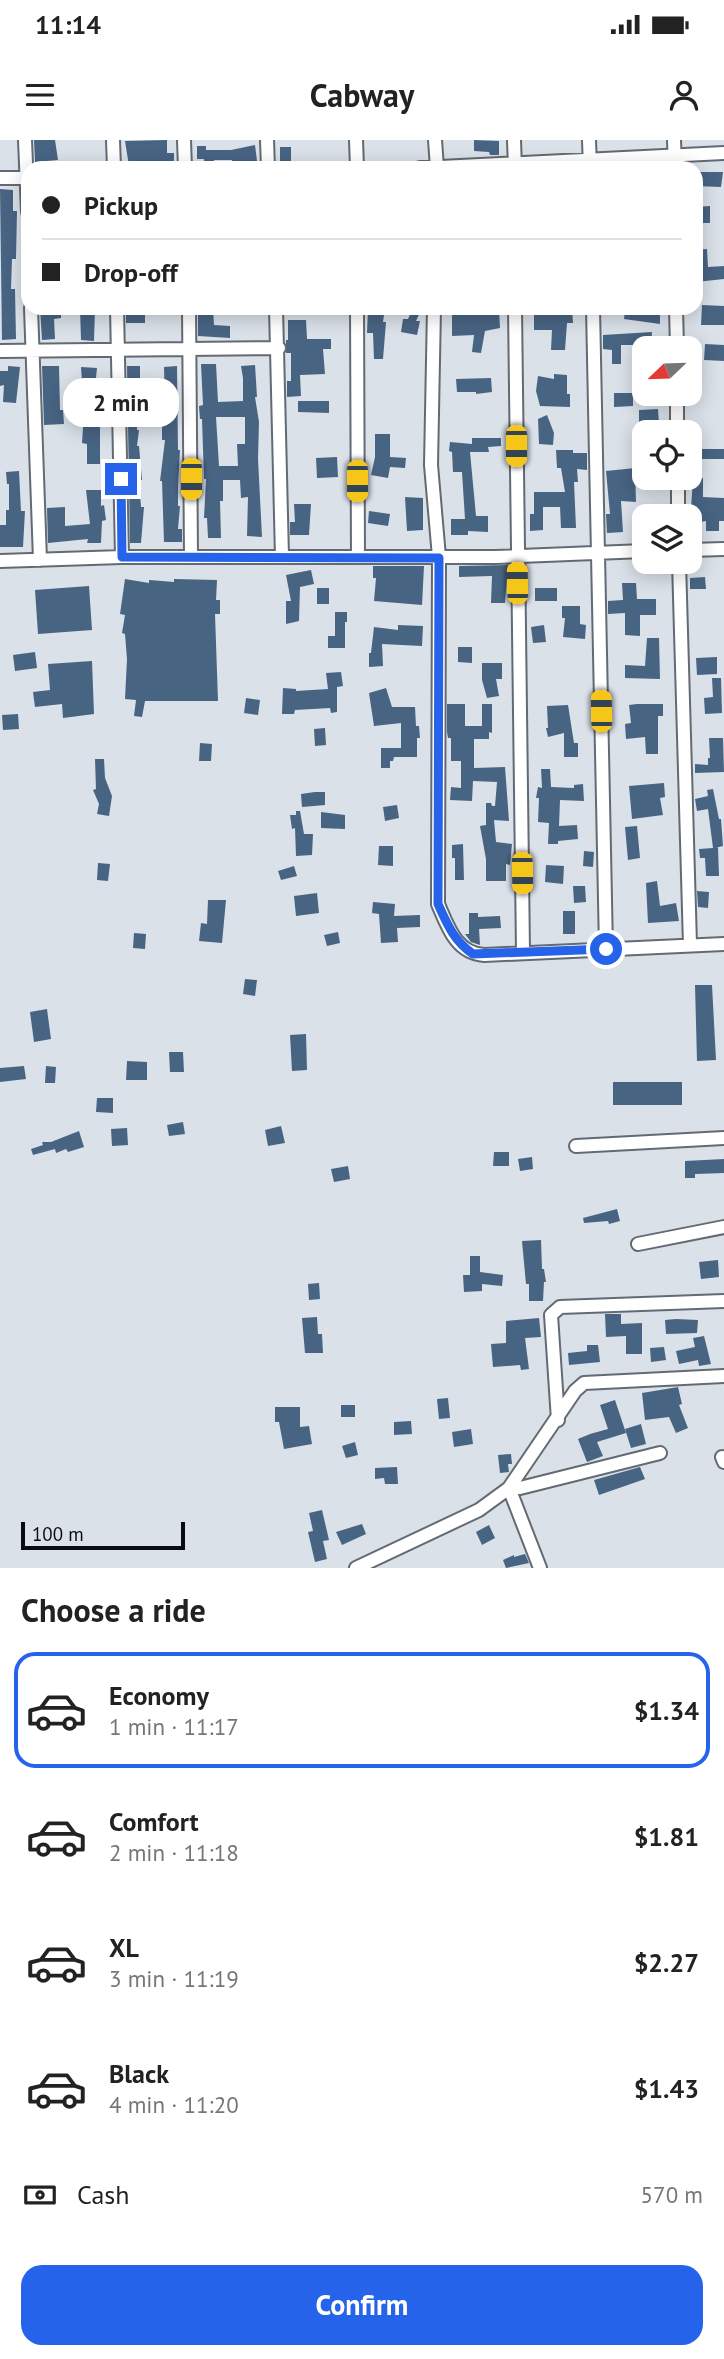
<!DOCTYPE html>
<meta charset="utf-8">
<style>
:root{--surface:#fff;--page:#f6f6f6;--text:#222;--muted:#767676;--line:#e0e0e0;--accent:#2563eb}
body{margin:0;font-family:"PT Sans",sans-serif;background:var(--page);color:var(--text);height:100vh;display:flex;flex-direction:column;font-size:26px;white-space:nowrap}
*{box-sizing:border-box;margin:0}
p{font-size:23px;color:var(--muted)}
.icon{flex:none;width:38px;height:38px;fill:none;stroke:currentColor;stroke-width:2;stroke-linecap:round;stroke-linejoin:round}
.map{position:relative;height:1428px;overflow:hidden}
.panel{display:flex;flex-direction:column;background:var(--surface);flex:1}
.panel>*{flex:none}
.top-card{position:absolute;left:21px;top:21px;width:682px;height:154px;border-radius:21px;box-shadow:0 4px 18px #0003;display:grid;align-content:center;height:154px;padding:0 21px;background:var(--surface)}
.needle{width:46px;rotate:247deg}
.tools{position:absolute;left:632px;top:196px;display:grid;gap:14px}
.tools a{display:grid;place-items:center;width:70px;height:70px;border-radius:14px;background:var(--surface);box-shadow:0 4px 18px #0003;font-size:35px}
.scale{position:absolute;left:21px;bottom:18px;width:164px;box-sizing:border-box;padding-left:7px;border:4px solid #0a0d0f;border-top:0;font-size:19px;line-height:24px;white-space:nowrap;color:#0a0d0f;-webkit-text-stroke:5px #dae1e9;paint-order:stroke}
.end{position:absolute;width:32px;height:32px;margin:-16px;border:9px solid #2563eb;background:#fff;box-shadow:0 0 0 4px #fff}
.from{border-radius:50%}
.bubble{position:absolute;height:49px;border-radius:21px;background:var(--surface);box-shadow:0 4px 18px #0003;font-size:23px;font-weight:700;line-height:49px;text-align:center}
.car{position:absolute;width:21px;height:42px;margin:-21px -10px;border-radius:9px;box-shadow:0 0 5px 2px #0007;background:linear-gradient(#f5c518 24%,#345 0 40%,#f5c518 0 76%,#345 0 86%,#f5c518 0)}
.top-card b{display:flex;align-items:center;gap:24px;height:66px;font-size:26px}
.top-card b+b{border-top:2px solid var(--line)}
.top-card i{width:18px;height:18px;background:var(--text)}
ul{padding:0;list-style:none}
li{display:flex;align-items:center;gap:21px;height:116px;margin:0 14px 10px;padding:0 7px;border:4px solid transparent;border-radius:21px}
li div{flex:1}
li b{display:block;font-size:26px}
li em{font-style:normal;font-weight:700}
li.current{border-color:var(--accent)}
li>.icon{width:63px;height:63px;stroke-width:1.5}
h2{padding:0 21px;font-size:32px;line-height:84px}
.pay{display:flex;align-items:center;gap:18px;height:77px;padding:0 21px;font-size:26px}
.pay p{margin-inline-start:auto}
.button{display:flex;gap:14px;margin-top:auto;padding:14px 21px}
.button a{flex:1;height:80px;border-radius:21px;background:var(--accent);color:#fff;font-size:28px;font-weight:700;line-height:80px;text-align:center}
.status{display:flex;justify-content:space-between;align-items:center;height:49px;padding:0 35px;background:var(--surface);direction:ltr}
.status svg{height:19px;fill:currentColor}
header{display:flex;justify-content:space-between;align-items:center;height:91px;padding:0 21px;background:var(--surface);font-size:32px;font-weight:700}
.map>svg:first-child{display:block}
.building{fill:#486483;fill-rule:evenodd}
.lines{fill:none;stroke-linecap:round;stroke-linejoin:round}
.street-casing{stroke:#646a71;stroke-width:16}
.street{stroke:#fff;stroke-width:12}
.route{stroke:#2563eb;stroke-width:9}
</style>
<div class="status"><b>11:14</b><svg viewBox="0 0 49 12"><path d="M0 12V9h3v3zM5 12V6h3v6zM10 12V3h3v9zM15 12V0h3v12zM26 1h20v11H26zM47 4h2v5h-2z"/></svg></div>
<header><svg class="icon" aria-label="menu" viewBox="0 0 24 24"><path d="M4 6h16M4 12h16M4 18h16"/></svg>Cabway<svg class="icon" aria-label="person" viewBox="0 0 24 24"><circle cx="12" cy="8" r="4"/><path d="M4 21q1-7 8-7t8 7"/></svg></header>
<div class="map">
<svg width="724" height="1428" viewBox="0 0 724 1428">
<rect width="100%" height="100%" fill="#dae1e9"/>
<!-- building -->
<path class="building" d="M34,0H55L58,20L35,22Z
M167,0V13H174V26H152V23L129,26L125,1Z
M474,0L499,1V15H490L489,12L474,11Z
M255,5L257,21L232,23V20H214L215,28H204V19H197V6H206V10H231Z
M280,7H291V23H280Z
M696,32H723L721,47L696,46Z
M0,49L13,50V71H17L16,119H12L11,149H15L16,199L2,200Z
M710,66V83H696V67Z
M707,109L708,127L724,126V139L696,142V110Z
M702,165L724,166V185H701Z
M40,168H61V178L54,179L55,199L42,200Z
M80,168H95L94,201L81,200Z
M126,168H145V183H126Z
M198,168H213L214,185L230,186V198L198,196Z
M368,168H385L383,182H386L383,219H374L373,193H367Z
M413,168H422L416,181H420L417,195L401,192L403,179H408Z
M452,168L499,169L500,188L485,191L481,213L472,212L474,195L452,196Z
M534,168H572L573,183H567L565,210H551L552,190H534Z
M625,170L660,172V184L624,179Z
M288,180H306L307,199H331V209H323L325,234L300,235L301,256L287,257V241H291V213H286V200H288Z
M652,192L651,205H621V224H612V210L603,209V195Z
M705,204L724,205V221L704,220Z
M201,224H216L218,262L243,261V238L241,226L255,225L257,257H255L259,282L258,319L262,397L247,396L248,357L241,358L240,340H223V361H220L221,398H208L207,378H204L206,339H204L202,279H200L199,266L203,265ZM216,277H245V304H237L238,326H219Z
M8,226L20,227L16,263L3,262L4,245L0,246V231H8Z
M42,226H59L60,270H63L64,284L44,285Z
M127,226H140V239H136L137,290H139L137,306H139L142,340H139L141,367H144L141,403H130Z
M177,226L178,310H180L178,347V366H180L178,389H182V402H164L162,341H160L165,300H162V280H159L160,263H165L164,227Z
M81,227L97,228L95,248H99L100,261V324H87V304L82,303L84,272Z
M554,234L567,235V254H570V267L540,266L536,251L538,236L554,239Z
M491,238L492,252L476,254V252H457L456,239Z
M614,253H633V266L614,267Z
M298,261H329V273L298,272Z
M658,269L659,284H639V270Z
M547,275L554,293L553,305L539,304L538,279Z
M375,294H390V317L406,318L405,328L390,327L388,338L371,335L375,317Z
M472,298H501V306L488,307L489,312H470L476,376H488V392L468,391V395H451V379H465L462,332H453L452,312L449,311L450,302L472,304Z
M697,309H724V319H697Z
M556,310H573V313H587V330L577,329L578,342H574L576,388H561L560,367H543V390L530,391V374H534V352H565L561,328H557Z
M337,317L338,337L317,338L316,318Z
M635,328L636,362L621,361L623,392L607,393L606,374H610L606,331Z
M19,331L21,371H25L23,407H0V385H6V370H9V344H7L6,332Z
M693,338H703V357L724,358V381H719V391H706V381L690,384Z
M86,350H101V366L104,365L106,380L102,381L101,403H87L88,399L48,403L47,368L65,367V386L90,384Z
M405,357L423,358V390L407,391Z
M294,364H311L309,395H290V382H295Z
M369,371L390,374L388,386L368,383Z
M508,425L505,463H491L492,436L459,437V426Z
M373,426H424L422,465L374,461L376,438H373Z
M311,430L314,444L300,447L299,481L286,484V461H291L286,435Z
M705,437L706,449H690V438Z
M125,439L149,443V440L174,442V439L217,440L216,460H220V474H215L218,561H145L142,577L134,576L136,560L125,559L127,519L125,494L122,493L125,475L120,474Z
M622,443H636L637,459H656V475H640V496L625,495V473L608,474V461L623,460Z
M89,446L92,490L38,494L35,450Z
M317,448H329V464H317Z
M535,448H557V461H535Z
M562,466H580V484L586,485L585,499L563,497L565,478H562Z
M335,472H347V482H345V508H328V496H335Z
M398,485L423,486L422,506L382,504L383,526L369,527V513H371L374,487L398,490Z
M544,485L546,502L533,503L531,487Z
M647,498H659L660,539L625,538V525L645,526Z
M458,507H472V523L458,522Z
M35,512L37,528L15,531L13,515Z
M717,517V534L697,535L696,518Z
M92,521L94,574L63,578L62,564L35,567L33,552L50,550L48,524Z
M482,523H502V539H496L499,556L487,558L482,540Z
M341,532L343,546L337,547V572L331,573L330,568L295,570L294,574H282L283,548L296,549V551L328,549L326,533Z
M712,538H721L722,573L705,574L704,558L713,557Z
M386,548L392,567H415L416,586H419L420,598H417V617H394L393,621H390V628H381V608H401V583L374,586L369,553Z
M246,558L260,560L258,575L244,573Z
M447,564H465V586H482V564H492V593L489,592V599H474V628L505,627L509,681L494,680L496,702L512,704L510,725L506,724V741H486V719L480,686L486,685V663H491L492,666H495L497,642L473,641L472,661L450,660L451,647L461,648V621H451V598H448L447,592Z
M637,564H663V576H658V614H646L645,597L626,599L625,584L631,583L629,565Z
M568,565L574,603H578V617H564V593L548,597L546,588H548L547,566Z
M18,574L19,589L3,590L2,575Z
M325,588L326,605L315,606L314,589Z
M709,598H723L724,632L695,633V624L708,625V618H710Z
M200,603L212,604L211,621H199Z
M95,619H104L105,638L112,656L109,676L97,674L99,664L93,650L96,649Z
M541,629H550L551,647L574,648V645L583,644L584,661L560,660L559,686L577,685L578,699L558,701V704H548L549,683L538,682L539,658H536L538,647L542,648Z
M664,643L665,657L660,658L663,675L632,679L629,646Z
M713,649L719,679H721L723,706L715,708L718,707L719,736H706L705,718H700L699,709L713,708L708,669L697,671L695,659L708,656L707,650Z
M315,652H325V665L302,667L301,654Z
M397,665L399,678L385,681L383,667Z
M296,671H300L304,694H313L312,715L296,716L295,688L292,689L290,675H296Z
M321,672L345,675V689L321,688Z
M637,686L640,718L628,720L625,687Z
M463,704L464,740H455V718H452V705Z
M379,706H393V726L378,725Z
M584,711L594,712L593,727L583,726Z
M98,723L110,724L108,741L97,740Z
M546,725L564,726L563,744L545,742Z
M294,726L297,736L281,740L278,731Z
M657,741L660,766L676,763L679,781L648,783L646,743Z
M573,746H585L586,762L574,763Z
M697,751L709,752L708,768L698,767Z
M317,753L319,773L296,776L294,756Z
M208,760H226L222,803L199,801L201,783L207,784Z
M373,762L395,764L394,776L420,775V787L397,788L398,802L381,803L379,774L372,773Z
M563,771H575V794H563Z
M469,773H478V777L500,776L501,788L479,789L480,805L471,802L465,794H469Z
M338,792L340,803L327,806L324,795Z
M134,793L146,794L145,809L133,808Z
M245,839L257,840L255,856L243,854Z
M695,845H712L716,920L697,921Z
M47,869L51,899L34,902L30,872Z
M306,894L307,930L292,931L290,895Z
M169,912H183L184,932H170Z
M127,921L147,922V940H126Z
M24,926L26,939L0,942V928Z
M46,926L56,927L55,943H45Z
M613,942H682V965H613Z
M97,958H113V973L96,972Z
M183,982L185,994L169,996L167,985Z
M281,986L285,1003L268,1006L265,990Z
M127,988L128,1005L112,1006L111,989Z
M79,991L84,1007L68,1012L66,1009L56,1013L55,1009L33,1015L31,1009L43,1005L42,1002H51Z
M494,1012H509V1026H493Z
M532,1017L533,1029L520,1031L518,1019Z
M724,1019V1033L695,1034V1038H685V1021Z
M348,1026L350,1039L334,1042L331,1029Z
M617,1069L620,1081L609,1084L608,1081L584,1083L583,1078Z
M541,1100L542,1129H544L546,1142H544L543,1161H529V1144H526L522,1101Z
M470,1116H480V1132L503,1135L502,1146L482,1144V1151L464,1152L463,1135H470Z
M718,1120L719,1137L701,1139L699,1122Z
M319,1143L320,1159L309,1160L308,1144Z
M605,1174H621V1184L642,1183V1214H626V1196L606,1197Z
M317,1177L318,1194H322L323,1213H305L302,1178Z
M539,1178L541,1197L525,1198L529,1229L521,1230L520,1225L493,1227L491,1204L506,1203V1181Z
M676,1179L698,1180L697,1193L666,1194L665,1180Z
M704,1196L711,1224L699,1226L698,1220L679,1224L676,1211L695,1207L693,1198Z
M587,1205H598L600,1222L569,1225L568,1213L587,1211Z
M664,1207L666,1220L651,1222L650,1208Z
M678,1247L682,1264L679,1265L688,1288L676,1293L669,1277L645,1280L642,1253Z
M448,1258L450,1278L439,1279L437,1259Z
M615,1260L626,1293L597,1302L603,1316L587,1322L578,1299L590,1294L608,1289L600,1265Z
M341,1265H355V1277H341Z
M275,1267H300V1287L309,1286L312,1304L284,1309L279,1282H275Z
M411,1281L412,1294L394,1295V1282Z
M641,1284L646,1304L631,1308L625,1289Z
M471,1289L473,1304L454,1307L452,1292Z
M355,1302L358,1315L346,1318L342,1306Z
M511,1314L512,1324H508L509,1332L500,1333L498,1315Z
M397,1327L398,1344H385L384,1338L375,1339V1328Z
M640,1327L645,1339L599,1355L594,1340Z
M322,1370L329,1400L323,1401L327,1419L315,1422L308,1392L313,1391L309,1373Z
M362,1384L366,1394L342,1405L336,1392Z
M489,1385L495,1398L482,1405L476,1392Z
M525,1414L529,1423L506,1428L503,1420L514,1415V1417Z"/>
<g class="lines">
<!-- street casing -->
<g class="street-casing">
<path id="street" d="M25,0L28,72
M113,0L114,28
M184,0L185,28
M267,0L268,28
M356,0L357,28
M435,0L437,28
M514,0L515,28
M589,0L590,28
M674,0L675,28
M420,28L724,13
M0,38H28
M31,168L40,420
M117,168L122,417
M189,168L191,417
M276,168L282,417
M357,168L358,417
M434,168L431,325L439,417L438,764C448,787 456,813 484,815L724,804
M515,168L523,812
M593,168L606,809
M676,168L677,208
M0,211L279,208
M677,254V292
M678,338V376
M690,410L724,409
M0,421L122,417H495L644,411
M679,422L690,805
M576,1006L724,998
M638,1104L724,1087
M558,1280L551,1175L560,1167L724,1161
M722,1317L724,1322
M509,1348H520L660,1313
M509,1348L540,1428
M356,1428L479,1370L509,1348L575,1251L584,1243L724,1236"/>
</g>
<!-- street -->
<use href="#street" class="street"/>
</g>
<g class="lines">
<!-- route -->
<path class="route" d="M121,339L122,417L439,418L438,764C447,784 454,801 473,814L606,809"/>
</g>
</svg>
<div class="tools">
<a><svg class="needle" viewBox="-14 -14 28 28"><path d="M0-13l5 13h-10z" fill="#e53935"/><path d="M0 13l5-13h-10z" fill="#767676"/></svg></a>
<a><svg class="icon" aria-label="locate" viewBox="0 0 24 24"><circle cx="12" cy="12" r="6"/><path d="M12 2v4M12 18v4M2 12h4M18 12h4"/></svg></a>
<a><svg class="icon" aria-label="layers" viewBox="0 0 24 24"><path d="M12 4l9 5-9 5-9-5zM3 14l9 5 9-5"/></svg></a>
</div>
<div class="scale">100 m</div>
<i class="end from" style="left:606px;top:809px"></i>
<i class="end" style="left:121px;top:339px"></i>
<div class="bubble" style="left:63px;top:238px;width:116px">2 min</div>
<i class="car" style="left:516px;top:306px;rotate:180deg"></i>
<i class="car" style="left:191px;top:339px;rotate:180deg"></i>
<i class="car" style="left:357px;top:341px;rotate:180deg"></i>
<i class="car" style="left:517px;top:443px;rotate:359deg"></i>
<i class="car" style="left:601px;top:571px;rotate:359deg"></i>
<i class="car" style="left:522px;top:733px;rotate:179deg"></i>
<div class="top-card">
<b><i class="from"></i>Pickup</b>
<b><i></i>Drop-off</b>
</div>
</div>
<section class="panel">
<h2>Choose a ride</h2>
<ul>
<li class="current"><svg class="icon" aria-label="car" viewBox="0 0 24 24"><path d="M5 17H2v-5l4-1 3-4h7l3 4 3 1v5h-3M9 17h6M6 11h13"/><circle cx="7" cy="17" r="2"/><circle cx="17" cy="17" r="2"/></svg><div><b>Economy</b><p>1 min · 11:17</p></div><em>$1.34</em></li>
<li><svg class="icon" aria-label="car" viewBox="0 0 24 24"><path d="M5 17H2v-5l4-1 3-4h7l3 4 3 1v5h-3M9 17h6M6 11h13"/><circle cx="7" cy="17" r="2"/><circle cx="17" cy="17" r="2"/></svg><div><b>Comfort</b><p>2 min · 11:18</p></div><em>$1.81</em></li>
<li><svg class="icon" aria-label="car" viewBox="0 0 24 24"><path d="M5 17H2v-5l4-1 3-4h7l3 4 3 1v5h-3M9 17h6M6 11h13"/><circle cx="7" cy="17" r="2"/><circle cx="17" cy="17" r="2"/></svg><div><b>XL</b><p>3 min · 11:19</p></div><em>$2.27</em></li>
<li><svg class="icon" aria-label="car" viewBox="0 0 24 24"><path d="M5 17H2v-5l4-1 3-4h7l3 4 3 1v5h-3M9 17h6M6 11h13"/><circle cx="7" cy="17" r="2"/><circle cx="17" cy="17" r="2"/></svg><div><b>Black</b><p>4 min · 11:20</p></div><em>$1.43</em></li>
</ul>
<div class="pay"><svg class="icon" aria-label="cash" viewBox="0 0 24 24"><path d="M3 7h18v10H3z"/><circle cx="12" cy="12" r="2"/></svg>Cash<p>570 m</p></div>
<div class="button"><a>Confirm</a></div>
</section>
